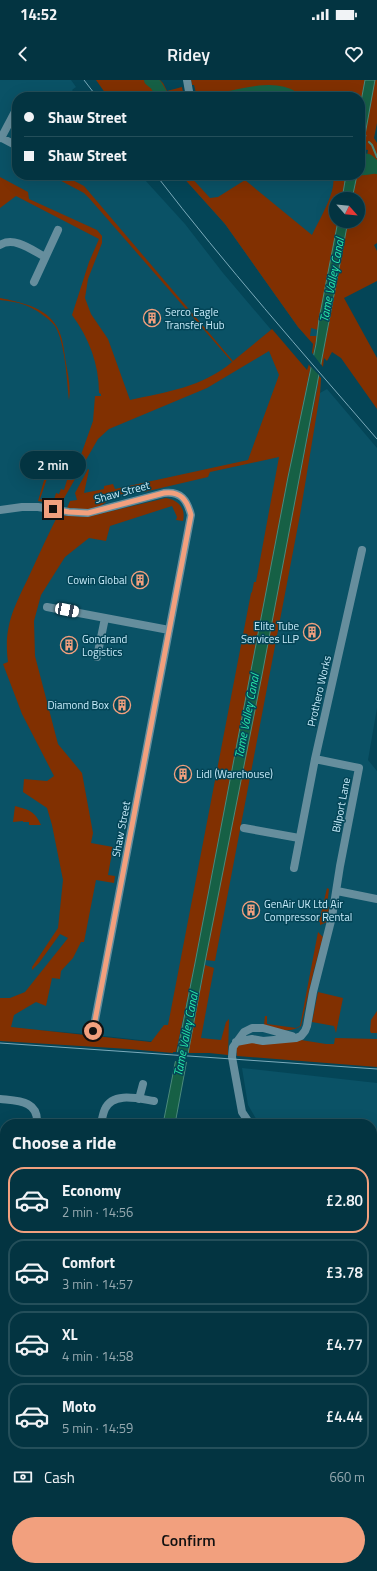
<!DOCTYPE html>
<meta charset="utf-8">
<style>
:root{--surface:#033441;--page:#113f4c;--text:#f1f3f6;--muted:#97aab1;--line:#244f5a;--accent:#f2a07e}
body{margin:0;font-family:"Titillium Web",sans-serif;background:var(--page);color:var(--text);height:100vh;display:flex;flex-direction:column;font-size:15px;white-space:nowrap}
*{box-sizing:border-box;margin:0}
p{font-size:13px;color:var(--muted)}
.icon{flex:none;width:22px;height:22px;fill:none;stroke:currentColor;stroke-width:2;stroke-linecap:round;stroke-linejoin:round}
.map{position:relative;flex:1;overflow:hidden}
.details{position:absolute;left:0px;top:1039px;width:377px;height:452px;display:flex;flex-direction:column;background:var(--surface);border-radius:16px 16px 0 0;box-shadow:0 4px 16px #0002,0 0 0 1px var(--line)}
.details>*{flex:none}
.guide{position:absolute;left:12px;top:12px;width:353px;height:88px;border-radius:16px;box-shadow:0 4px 16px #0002,0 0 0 1px var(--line);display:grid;align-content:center;height:88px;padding:0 12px;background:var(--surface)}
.needle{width:26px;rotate:117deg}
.tools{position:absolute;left:329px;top:112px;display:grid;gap:8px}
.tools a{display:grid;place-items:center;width:36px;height:36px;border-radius:50%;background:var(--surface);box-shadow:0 4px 16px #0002,0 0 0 1px var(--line);font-size:20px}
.end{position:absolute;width:18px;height:18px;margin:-9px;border:5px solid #f2a07e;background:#111;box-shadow:0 0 0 2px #111}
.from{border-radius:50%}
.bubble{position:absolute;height:28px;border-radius:14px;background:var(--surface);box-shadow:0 4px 16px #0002,0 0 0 1px var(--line);font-size:13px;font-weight:600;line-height:28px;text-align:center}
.car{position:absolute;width:12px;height:24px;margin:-12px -6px;border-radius:5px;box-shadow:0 0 3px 1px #0007;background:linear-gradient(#fff 24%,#345 0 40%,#fff 0 76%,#345 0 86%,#fff 0)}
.guide b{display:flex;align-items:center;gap:14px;height:38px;font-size:15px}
.guide b+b{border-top:1px solid var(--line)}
.guide i{width:10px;height:10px;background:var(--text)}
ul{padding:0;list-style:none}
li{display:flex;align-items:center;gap:12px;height:66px;margin:0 8px 6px;padding:0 4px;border:2px solid var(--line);border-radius:16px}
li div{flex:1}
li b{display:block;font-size:15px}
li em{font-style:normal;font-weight:600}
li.active{border-color:var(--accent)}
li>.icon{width:36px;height:36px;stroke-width:1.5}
h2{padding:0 12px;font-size:18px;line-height:48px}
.pay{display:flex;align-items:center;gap:10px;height:44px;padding:0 12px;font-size:15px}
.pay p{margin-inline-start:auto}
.cta{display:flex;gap:8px;margin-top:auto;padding:8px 12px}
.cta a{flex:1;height:46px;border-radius:24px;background:var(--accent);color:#111;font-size:16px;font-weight:600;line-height:46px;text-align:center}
.status{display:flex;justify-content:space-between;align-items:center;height:28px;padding:0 20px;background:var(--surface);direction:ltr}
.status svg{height:11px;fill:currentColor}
header{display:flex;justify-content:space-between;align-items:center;height:52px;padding:0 12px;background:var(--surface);font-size:18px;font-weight:600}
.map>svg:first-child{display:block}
.built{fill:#0a5266}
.green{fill:#813001}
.water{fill:#166045;stroke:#4b8a7c}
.pier{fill:#044557}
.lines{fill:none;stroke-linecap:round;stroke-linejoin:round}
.stream{stroke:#4b8a7c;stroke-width:2}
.river{stroke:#166045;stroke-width:12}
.minor{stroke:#668e9d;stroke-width:8}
.major{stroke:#88ddfc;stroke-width:10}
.tram{stroke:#7babbb;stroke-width:1}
.route{stroke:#f2a07e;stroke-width:5}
.labels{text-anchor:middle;stroke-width:3;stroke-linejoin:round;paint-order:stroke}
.poi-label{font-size:11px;fill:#c7ecfb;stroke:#044557;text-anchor:start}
.street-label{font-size:11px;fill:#c7ecfb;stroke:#044557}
.water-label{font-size:12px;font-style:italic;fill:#27e8a7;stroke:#044557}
</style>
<div class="status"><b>14:52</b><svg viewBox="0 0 49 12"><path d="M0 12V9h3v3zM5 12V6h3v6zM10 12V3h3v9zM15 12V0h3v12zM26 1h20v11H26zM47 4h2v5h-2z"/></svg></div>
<header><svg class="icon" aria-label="back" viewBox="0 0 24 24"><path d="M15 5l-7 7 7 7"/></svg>Ridey<svg class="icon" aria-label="heart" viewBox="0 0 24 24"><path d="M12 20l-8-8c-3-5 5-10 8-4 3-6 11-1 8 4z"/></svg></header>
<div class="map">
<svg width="377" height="1491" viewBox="0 0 377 1491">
<rect width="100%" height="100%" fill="#044557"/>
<!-- built -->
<path class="built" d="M0,0H71L76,7L72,10L78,17H17V95H138L145,100L185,144L223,193L312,298H321L320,313L327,309L377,368V628L368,680L377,691V970L236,973L237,976L228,975L167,963L86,954L11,948L0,931Z
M181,95H352L347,119H336V141H343L320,258L314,264L298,247L225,144Z
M242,988L377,1003V1145L372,1144V1044H259L248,1025Z
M372,1163L377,1164V1309L372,1316Z"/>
<!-- green -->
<path class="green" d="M96,0H160L163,3L167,11L182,7L184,17H108Z
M191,0H365L360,27V17H197L194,5H192Z
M375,0H377V43L374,58L377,63V163L374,165L377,171V201L344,218L377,278V329L341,278L332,272L327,281L324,278L323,287L321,284L348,141H358V119H352L357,95H364L368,70L362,69Z
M50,95H63L84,106L233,281L272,249L307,290L309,284L311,286L288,397L195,883L176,972H173V973L129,969L0,961V918H10L25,912L68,858L60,854L39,883L32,890V887L58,848L63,800L52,745L47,728L23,712L24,699L47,701L54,696L22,634L3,584L8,582C3,545 15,526 30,494C39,474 48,455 58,435L87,437L166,418C179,420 186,429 183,441L176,440L177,437L172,426L110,446L106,461L89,458L65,477L41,515L34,541L35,576L58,664L82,693L93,753L91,763L113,767L108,795L115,796L114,803L96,800L84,862H81L73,878L61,891L60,899L52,898L46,926L36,922L14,935L11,947L151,962L164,945H168L251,513L252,512L254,502H256L279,377L210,392L208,397L144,412L134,411L115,416L99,427L92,430L67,428L70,421L77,420L75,413L88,389L89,390L84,413L104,409V406L113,404L115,409L248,380L279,295L269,271L207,308L109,349L98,359L63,420L54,424L38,421L49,383L52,384L40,419L53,423L56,413L59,414L61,409L64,410L70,390L74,391L77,386L93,341L95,316H101V314L99,313C99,284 89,258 72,235L89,182L99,159L16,116L0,128V97L28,112L29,119L97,150L102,156V163L88,199L85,218L91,234L108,259L130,320C166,312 203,307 232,282L89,118L84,113Z
M181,95H189L210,118L218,117L245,100L312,155C318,142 339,108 332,95H346L342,119H336V141H338L318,250L311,248L310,256H317L313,275L312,273L313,264L298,247L225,144Z
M0,218C20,222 46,227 57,247C63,257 64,271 66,283C68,294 71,308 69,320C67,301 65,262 55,246C49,238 34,228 25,225C17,222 8,221 0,220Z
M318,295L321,298L320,314L300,435L215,881L205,880L318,304Z
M15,726C29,730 35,731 41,745H29V742H23V741L13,742Z
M327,808L329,809L327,826L329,827L327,842L320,845V842H319Z
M318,852L323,857L314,890L301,946C288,954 278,949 264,945L265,936H267V944L296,948L300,946Z
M205,885L214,888L201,958L221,960L226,942L229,939L228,975L209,973H188Z
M318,912L343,918L336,953L334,946L312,942Z
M377,931V953H371L370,951L371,940Z
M335,958L377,959V987L237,976L236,969L238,966L241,964L249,962L271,964L301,960L326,964H334Z"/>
<!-- water -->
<path class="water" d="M365,0H375L365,55H366L364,63H363L360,78V27Z
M346,95H357L352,119H342Z
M338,141H348L262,595L206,877L175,1044H163L195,883L288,397L316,264L319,239Z"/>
<!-- pier -->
<path class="pier" d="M312,273L322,286L320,296L309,285Z
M174,972L190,973L188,982L173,981Z"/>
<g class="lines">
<!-- stream -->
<path class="stream" d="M369,62L372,65L377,77"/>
<!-- river -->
<path class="river" d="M150,0L156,5L163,17
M230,17C248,13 276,6 293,17
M360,78L368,80L376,87
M360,89C366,90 371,87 377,88
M377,1321L374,1334L377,1351"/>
<!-- minor -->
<path class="minor" d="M187,0L190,17
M0,57L17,66
M1,58L17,28
M0,165C14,156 32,170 45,177
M34,202L58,150
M0,430L22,427H38L69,432L88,433L164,413C181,411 187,420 191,435L93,951
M47,527L169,550
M97,577L105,538
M244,748L299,758
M294,788L315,679L362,470
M337,811L377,819
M236,962L252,959L263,961L296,958L301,956L305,951L307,946L313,912L332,837L340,786L359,688L315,679
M0,1019C17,1021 39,1020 37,1044
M139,1019L143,1004
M101,1044C102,1039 103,1033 105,1029C113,1011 140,1019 154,1021
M250,1044L242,1032L232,977L233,967L244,952L252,948H263L292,956
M0,1120L5,1122
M0,1193L5,1204
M0,1333H5
M0,1406H5
M377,1418V1420
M372,1439H377
M35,1491L36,1486
M110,1491L111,1486
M253,1491V1486
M318,1491L319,1486"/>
<!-- major -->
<path class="major" d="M372,1159L377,1161
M0,1254L5,1251"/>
<!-- tram -->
<path class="tram" d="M84,0L97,17
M156,95C226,186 302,272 377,359
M0,963L377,989"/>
</g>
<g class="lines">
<!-- route -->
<path class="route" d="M53,429L69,432L88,433L164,413C181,411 187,420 191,435L93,951"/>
</g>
<!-- icons -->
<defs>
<g id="building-ring" transform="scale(0.9)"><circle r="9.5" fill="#044557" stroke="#f2a07e" stroke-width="1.5"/><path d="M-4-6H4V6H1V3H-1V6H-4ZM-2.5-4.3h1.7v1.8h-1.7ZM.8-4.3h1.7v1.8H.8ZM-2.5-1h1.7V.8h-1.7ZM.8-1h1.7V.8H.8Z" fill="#f2a07e"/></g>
</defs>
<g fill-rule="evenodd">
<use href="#building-ring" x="152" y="238"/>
<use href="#building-ring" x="140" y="500"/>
<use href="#building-ring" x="312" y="552"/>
<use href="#building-ring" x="69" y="565"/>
<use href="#building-ring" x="122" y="625"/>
<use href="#building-ring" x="183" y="694"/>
<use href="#building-ring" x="251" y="830"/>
</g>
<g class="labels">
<!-- poi labels -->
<g class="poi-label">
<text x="165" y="236">Serco Eagle<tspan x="165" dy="13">Transfer Hub</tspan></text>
<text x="127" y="504" text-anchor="end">Cowin Global</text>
<text x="299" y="550" text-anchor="end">Elite Tube<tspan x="299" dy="13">Services LLP</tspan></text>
<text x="82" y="563">Gondrand<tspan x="82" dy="13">Logistics</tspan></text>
<text x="109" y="629" text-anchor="end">Diamond Box</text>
<text x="196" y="698">Lidl (Warehouse)</text>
<text x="264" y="828">GenAir UK Ltd Air<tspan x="264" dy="13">Compressor Rental</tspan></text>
</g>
<!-- street labels -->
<g class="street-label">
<text transform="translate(122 412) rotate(-15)" y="4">Shaw Street</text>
<text transform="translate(319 611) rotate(-77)" y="4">Prothero Works</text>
<text transform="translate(341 725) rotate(-79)" y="4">Bilport Lane</text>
<text transform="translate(121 749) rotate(-79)" y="4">Shaw Street</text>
</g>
<!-- water labels -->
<g class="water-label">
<text transform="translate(332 200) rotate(-79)" y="4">Tame Valley Canal</text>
<text transform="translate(247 636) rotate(-79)" y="4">Tame Valley Canal</text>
<text transform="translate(186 954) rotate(-79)" y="4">Tame Valley Canal</text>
</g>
</g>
</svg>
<div class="tools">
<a><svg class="needle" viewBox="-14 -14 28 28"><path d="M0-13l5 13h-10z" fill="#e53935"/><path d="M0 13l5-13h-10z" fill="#97aab1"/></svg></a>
</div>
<i class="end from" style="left:93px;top:951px"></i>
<i class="end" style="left:53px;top:429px"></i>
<div class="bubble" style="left:20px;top:371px;width:66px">2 min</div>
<i class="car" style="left:67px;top:530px;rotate:101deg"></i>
<div class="guide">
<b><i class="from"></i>Shaw Street</b>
<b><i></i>Shaw Street</b>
</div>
<section class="details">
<h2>Choose a ride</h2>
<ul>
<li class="active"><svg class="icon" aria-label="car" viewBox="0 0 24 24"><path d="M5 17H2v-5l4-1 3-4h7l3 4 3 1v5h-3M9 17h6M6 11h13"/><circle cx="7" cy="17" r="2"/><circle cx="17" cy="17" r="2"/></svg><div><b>Economy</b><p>2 min · 14:56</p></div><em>£2.80</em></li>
<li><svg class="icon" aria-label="car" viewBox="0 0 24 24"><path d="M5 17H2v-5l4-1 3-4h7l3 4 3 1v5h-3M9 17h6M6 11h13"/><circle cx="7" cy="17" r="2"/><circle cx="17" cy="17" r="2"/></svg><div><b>Comfort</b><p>3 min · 14:57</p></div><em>£3.78</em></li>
<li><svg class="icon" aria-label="car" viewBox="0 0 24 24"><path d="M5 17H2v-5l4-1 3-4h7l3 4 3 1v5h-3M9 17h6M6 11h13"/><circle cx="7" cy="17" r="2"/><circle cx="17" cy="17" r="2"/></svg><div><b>XL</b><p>4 min · 14:58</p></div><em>£4.77</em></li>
<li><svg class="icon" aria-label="car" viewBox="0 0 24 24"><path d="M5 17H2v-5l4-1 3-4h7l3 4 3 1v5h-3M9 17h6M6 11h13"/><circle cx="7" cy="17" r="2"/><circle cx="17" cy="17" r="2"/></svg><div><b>Moto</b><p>5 min · 14:59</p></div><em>£4.44</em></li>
</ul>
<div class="pay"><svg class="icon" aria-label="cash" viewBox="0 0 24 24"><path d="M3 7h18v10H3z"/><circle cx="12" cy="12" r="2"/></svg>Cash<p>660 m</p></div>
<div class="cta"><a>Confirm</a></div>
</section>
</div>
